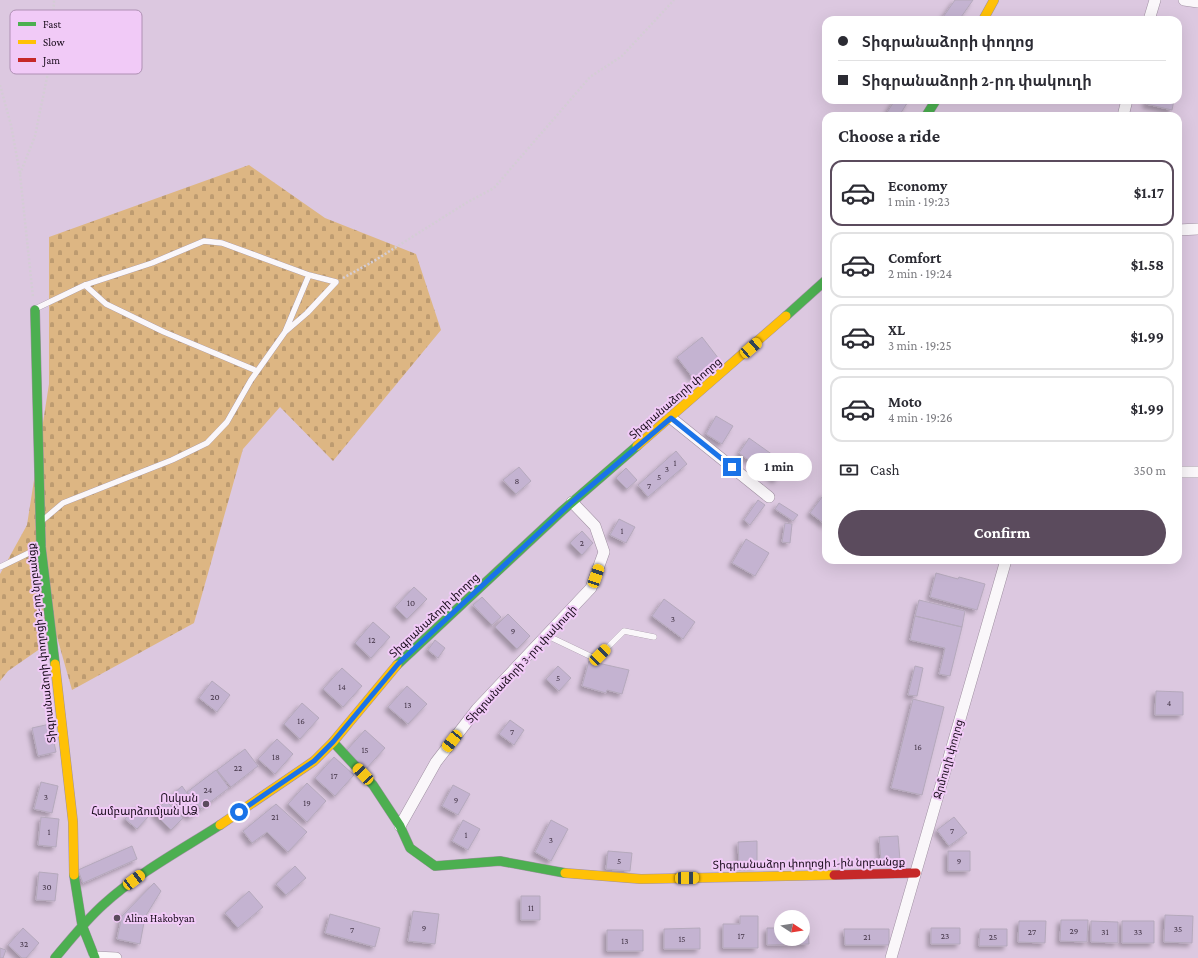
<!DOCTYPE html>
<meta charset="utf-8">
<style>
:root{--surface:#fff;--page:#f7f7f7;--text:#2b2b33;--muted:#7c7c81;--line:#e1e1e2;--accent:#5b4b5d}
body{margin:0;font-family:"Crimson Pro","Noto Sans Armenian",serif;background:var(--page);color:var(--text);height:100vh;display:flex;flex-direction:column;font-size:15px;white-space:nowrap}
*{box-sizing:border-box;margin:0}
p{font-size:13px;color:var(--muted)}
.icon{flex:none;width:22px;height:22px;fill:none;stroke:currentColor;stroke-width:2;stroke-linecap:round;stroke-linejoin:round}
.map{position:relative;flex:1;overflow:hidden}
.details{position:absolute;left:822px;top:112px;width:360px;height:452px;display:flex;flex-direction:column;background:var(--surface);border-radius:12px;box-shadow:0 4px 16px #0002}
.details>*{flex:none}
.guide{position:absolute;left:822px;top:16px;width:360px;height:88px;border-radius:12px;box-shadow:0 4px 16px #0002;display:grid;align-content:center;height:88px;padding:0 16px;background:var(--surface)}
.needle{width:26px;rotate:102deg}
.fabs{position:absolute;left:774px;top:910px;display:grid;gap:8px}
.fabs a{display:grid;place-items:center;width:36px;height:36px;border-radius:50%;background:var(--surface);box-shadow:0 4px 16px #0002;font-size:20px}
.end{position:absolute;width:18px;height:18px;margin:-9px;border:5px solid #1a73e8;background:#fff;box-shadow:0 0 0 2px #fff}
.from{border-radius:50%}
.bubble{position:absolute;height:28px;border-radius:14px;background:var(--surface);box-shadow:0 4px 16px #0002;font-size:13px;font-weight:700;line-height:28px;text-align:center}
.car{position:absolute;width:12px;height:24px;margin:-12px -6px;border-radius:5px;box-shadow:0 0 3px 1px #0007;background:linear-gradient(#f5c518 24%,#345 0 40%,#f5c518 0 76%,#345 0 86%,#f5c518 0)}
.guide b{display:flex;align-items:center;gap:14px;height:38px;font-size:15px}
.guide b+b{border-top:1px solid var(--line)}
.guide i{width:10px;height:10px;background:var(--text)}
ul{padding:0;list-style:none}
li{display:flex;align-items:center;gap:12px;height:66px;margin:0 8px 6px;padding:0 8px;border:2px solid var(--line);border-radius:12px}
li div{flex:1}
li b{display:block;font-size:15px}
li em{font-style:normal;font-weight:700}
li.active{border-color:var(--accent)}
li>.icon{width:36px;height:36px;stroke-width:1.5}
h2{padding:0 16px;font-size:18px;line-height:48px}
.pay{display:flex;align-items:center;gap:10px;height:44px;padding:0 16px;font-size:15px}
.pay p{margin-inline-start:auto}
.cta{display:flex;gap:8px;margin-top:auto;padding:8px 16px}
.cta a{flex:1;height:46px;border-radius:24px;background:var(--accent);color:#fff;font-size:16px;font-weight:700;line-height:46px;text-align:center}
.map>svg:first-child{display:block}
.cemetery{fill:url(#cemetery-stones)}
.building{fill:#c4b3d1;stroke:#b5a9bc;filter:url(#shadow)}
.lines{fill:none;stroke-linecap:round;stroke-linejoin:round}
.lane-casing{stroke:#a090a2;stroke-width:6}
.street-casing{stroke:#a090a2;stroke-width:12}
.fast-casing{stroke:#a090a2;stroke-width:10}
.slow-casing{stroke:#a090a2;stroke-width:10}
.jam-casing{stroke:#a090a2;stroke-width:10}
.path{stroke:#d4cdd5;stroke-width:2.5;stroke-dasharray:2 2;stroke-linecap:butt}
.lane{stroke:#faf7fa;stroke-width:5.5}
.street{stroke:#faf7fa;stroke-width:11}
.fast{stroke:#4caf50;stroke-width:9}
.slow{stroke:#ffc107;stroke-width:9}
.jam{stroke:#c62828;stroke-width:9}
.route{stroke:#1a73e8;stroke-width:5}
.poi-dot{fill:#5b4b5d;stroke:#f1caf7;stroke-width:1.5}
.labels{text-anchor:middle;stroke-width:4;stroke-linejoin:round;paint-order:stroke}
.number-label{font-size:9px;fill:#443648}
.street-label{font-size:11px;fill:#150817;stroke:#f1caf7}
.poi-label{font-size:11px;fill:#150817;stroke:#f1caf7;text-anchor:end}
.key{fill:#f1caf7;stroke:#af90b4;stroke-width:1}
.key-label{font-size:11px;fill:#150817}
</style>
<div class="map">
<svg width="1198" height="958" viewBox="0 0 1198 958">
<defs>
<pattern id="cemetery-stones" width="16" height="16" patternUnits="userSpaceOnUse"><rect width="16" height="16" fill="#ddb683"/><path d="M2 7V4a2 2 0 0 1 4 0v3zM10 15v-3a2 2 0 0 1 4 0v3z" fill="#bd9b70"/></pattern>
<filter id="shadow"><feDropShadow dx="-3.5" dy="3.5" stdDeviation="2" flood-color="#0004"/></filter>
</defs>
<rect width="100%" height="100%" fill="#dcc8e0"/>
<!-- cemetery -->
<path class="cemetery" d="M249,165L325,218L416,254L441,330L333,461L280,407L243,449L194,623L72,690L57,637L8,671L0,681V574L27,525L49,384V237Z"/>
<!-- building -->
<path class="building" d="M955,0H973L959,20H941Z
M895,100H909L899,116H889L886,114Z
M1147,100H1174L1172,110L1146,104Z
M702,337L719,359L693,378L677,357Z
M716,416L733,426L722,444L706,434Z
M749,438L787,465L776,480L739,453Z
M676,451L687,464L648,497L638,485Z
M519,467L531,481L516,494L503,480Z
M626,468L637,480L627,489L616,478Z
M825,493L826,494V525L810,513Z
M758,500L765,505L750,525L744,520Z
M779,503L798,515L793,521L775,509Z
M619,519L635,527L626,543L610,535Z
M785,523L792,524L790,543L782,542Z
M582,531L593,543L582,555L570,543Z
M746,539L769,553L755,576L732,563Z
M936,573L958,579L959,577L985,584L977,610L930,597Z
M414,587L427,599L407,619L395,607Z
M482,597L501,617L492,625L473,605Z
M664,599L695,622L683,639L652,616Z
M919,600L965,611L962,627L915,616Z
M508,614L530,636L517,649L495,627Z
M915,616L962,627L950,676L939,674L945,648L910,640Z
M373,622L390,637L371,658L355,643Z
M435,640L445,648L438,658L428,650Z
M589,661L629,670L622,694L607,690L606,693L582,686Z
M558,666L571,678L559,691L546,679Z
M915,666L923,668L917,696L908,695Z
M342,668L362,686L343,707L323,689Z
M212,681L230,695L217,712L199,698Z
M407,686L427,704L408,724L388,707Z
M1156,691L1183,692V715H1155Z
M913,699L944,707L922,795L891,788Z
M302,703L319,718L300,739L284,724Z
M510,720L524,730L514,745L499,734Z
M50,724L56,752L38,756L32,728Z
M365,730L385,748L366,769L346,751Z
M277,739L293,754L275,774L258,759Z
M245,749L258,766L231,787L217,770Z
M334,757L354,775L335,796L315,778Z
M216,770L229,788L201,809L187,792Z
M41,782L58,786L52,813L34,809Z
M307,783L326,801L307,822L288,804Z
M453,785L470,794L458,815L442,806Z
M182,786L199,810L190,817L180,810L173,794Z
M166,801L183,818L171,830L154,813Z
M276,804L307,832L288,852L267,832L252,843L243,831Z
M138,805L149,816L137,829L125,819Z
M41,817L59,819L56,847L38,845Z
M954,817L967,833L949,846L937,830Z
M463,820L480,829L468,850L452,841Z
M551,820L568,829L551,861L535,852Z
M898,836L900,860L881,861L879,837Z
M757,841V865L739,866L738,842Z
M132,846L137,859L83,883L78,870Z
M608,851L632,853L630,871L606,869Z
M948,851H970V871H948Z
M295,866L306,878L286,895L276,884Z
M39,872L58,874L55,901L36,900Z
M154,883L161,891L145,917L140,944L117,939L122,916Z
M249,891L263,907L238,928L225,913Z
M521,896H540V920H521Z
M413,911L439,914L435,944L408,941Z
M330,914L380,928L375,947L325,933Z
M1165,915L1193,916L1192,943L1164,942Z
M740,916H758V948H723V924H740Z
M1061,920H1088L1087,942L1060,941Z
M1019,921H1046L1045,943L1018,942Z
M1091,921L1118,922V943L1091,942Z
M1122,921H1154V943H1122Z
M803,927H808L809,944L767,945V928H781V939H803Z
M23,928L39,943L26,958H22L8,945Z
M700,928V949H664V929Z
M931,928H960V944H931Z
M844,929H889V945H845Z
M980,929H1007V946H979Z
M607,930H643V951H607Z
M0,948L6,950L3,958H0Z"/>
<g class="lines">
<!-- lane casing -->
<g class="lane-casing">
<path id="lane" d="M85,285L106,304L164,332L257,371
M35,309L85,285L152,263L204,241L222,243L309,275L336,282L307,313L285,332
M43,520L63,503L172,460L207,443L227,422L251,380L285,332L309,275
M0,567L39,548
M548,636L592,657L600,655L624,631L654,637"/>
</g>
<!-- street casing -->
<g class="street-casing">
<path id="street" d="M1184,0L1198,2
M1149,20L1155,0
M1123,116L1127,100
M1178,230L1198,229
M671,418L769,497
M1178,472H1198
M400,826L436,762L477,709L591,588L604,552L595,526L572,502
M95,957L116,958
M891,958L1006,560"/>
</g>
<!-- fast casing -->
<g class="fast-casing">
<path id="fast" d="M926,116L936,100
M35,310L41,547L55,664
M786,316L826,280
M397,665L562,511L637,446
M333,742L373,785L400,826L410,848L435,866L500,861L565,873
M74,875L82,925L95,958
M55,958C71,939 86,920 104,904C138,873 181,850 220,825"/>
</g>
<!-- slow casing -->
<g class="slow-casing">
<path id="slow" d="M983,20L994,0
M637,446L786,316
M55,664L73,822L74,875
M220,825L314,761L333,742L397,665
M565,873L641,879L834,875"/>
</g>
<!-- jam casing -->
<g class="jam-casing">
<path id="jam" d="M834,875L916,873"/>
</g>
<!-- path -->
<path class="path" d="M0,85L11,125L20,174L33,297
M20,174L35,136L52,53L54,0
M343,278L374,261L466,203L494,188L590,77L622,56L674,0"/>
<!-- lane -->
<use href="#lane" class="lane"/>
<!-- street -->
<use href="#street" class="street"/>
<!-- fast -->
<use href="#fast" class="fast"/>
<!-- slow -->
<use href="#slow" class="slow"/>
<!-- jam -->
<use href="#jam" class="jam"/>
</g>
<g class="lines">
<!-- route -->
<path class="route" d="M239,812L314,761L333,742L398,664L572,502L671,418L732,467"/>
</g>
<!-- markers -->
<g class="poi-dot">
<circle cx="206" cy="804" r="4"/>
<circle cx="117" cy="918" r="4"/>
</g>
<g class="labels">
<!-- number labels -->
<g class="number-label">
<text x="675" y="466">1</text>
<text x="667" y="472">3</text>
<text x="659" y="480">5</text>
<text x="517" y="484">8</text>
<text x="649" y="489">7</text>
<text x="622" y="534">1</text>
<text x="582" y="546">2</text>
<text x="411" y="606">10</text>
<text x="673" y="622">3</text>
<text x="513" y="634">9</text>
<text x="372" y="643">12</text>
<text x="558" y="681">5</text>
<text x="342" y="690">14</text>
<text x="215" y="700">20</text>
<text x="1169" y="706">4</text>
<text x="408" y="708">13</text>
<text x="301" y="724">16</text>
<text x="512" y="735">7</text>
<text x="918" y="750">16</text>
<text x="365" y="753">15</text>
<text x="276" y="760">18</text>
<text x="238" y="771">22</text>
<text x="334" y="779">17</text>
<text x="208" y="793">24</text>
<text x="46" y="800">3</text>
<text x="456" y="803">9</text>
<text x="307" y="806">19</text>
<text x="275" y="820">21</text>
<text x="952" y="834">7</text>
<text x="49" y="835">1</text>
<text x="466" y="838">1</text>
<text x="551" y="843">3</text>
<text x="619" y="864">5</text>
<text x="959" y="864">9</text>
<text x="47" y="890">30</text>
<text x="531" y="911">11</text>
<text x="424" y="931">9</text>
<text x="1178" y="932">35</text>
<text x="352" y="933">7</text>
<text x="1074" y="934">29</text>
<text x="1032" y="935">27</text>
<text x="1105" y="935">31</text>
<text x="1138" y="935">33</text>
<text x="741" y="939">17</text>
<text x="945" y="939">23</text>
<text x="867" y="940">21</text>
<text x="993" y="940">25</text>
<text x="682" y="942">15</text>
<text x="625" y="944">13</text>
<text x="24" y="947">32</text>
</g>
<!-- street labels -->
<g class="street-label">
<text transform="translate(675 398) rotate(-41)" y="4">Տիգրանաձորի փողոց</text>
<text transform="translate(434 615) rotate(-43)" y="4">Տիգրանաձորի փողոց</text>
<text transform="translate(41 643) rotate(-96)" y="4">Տիգրանաձորի փողոցի 2-րդ նրբանցք</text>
<text transform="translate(521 664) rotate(-47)" y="4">Տիգրանաձորի 3-րդ փակուղի</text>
<text transform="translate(948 759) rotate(-74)" y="4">Ջրմուղի փողոց</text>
<text transform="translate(809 863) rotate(-1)" y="4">Տիգրանաձոր փողոցի 1-ին նրբանցք</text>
</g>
<!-- poi labels -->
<g class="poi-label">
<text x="198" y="802">Ոսկան<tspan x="198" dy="13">Համբարձումյան ԱՁ</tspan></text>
<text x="125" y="922" text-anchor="start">Alina Hakobyan</text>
</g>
</g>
<!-- legend -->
<rect x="10" y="10" width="132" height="64" rx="6" class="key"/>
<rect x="18" y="22" width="18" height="4" fill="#4caf50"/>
<rect x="18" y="40" width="18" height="4" fill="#ffc107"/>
<rect x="18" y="58" width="18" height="4" fill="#c62828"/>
<g class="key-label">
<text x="43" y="28">Fast</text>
<text x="43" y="46">Slow</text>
<text x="43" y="64">Jam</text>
</g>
</svg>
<div class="fabs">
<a><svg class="needle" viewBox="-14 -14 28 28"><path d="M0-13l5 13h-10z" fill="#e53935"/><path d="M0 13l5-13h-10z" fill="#7c7c81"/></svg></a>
</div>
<i class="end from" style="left:239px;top:812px"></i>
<i class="end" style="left:732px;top:467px"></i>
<div class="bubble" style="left:746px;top:453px;width:66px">1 min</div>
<i class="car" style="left:751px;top:348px;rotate:49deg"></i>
<i class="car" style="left:596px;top:576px;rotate:19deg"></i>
<i class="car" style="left:600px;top:655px;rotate:45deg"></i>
<i class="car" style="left:452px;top:741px;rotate:218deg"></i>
<i class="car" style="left:363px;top:774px;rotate:317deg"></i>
<i class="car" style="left:687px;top:878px;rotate:89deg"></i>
<i class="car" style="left:134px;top:880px;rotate:53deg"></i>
<div class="guide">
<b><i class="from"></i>Տիգրանաձորի փողոց</b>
<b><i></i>Տիգրանաձորի 2-րդ փակուղի</b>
</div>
<section class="details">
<h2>Choose a ride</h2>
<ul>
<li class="active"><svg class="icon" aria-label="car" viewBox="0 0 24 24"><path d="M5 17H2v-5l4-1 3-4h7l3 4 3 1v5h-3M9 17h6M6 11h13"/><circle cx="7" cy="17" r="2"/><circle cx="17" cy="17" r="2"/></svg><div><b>Economy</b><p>1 min · 19:23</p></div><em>$1.17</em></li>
<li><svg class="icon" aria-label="car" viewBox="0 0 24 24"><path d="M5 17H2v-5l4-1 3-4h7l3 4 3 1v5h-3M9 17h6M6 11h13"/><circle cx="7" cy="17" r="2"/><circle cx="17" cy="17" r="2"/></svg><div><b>Comfort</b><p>2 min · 19:24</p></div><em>$1.58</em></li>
<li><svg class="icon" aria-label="car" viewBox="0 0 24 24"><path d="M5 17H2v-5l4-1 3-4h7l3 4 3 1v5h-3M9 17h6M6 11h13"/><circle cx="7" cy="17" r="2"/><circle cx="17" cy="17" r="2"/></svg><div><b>XL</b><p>3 min · 19:25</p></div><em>$1.99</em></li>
<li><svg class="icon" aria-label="car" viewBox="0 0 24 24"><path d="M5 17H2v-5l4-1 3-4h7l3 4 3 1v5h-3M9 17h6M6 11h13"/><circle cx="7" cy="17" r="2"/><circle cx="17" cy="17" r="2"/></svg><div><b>Moto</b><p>4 min · 19:26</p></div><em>$1.99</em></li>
</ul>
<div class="pay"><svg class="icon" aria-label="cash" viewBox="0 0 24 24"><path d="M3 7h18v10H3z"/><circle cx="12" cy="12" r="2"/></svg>Cash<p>350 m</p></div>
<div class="cta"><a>Confirm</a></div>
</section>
</div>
